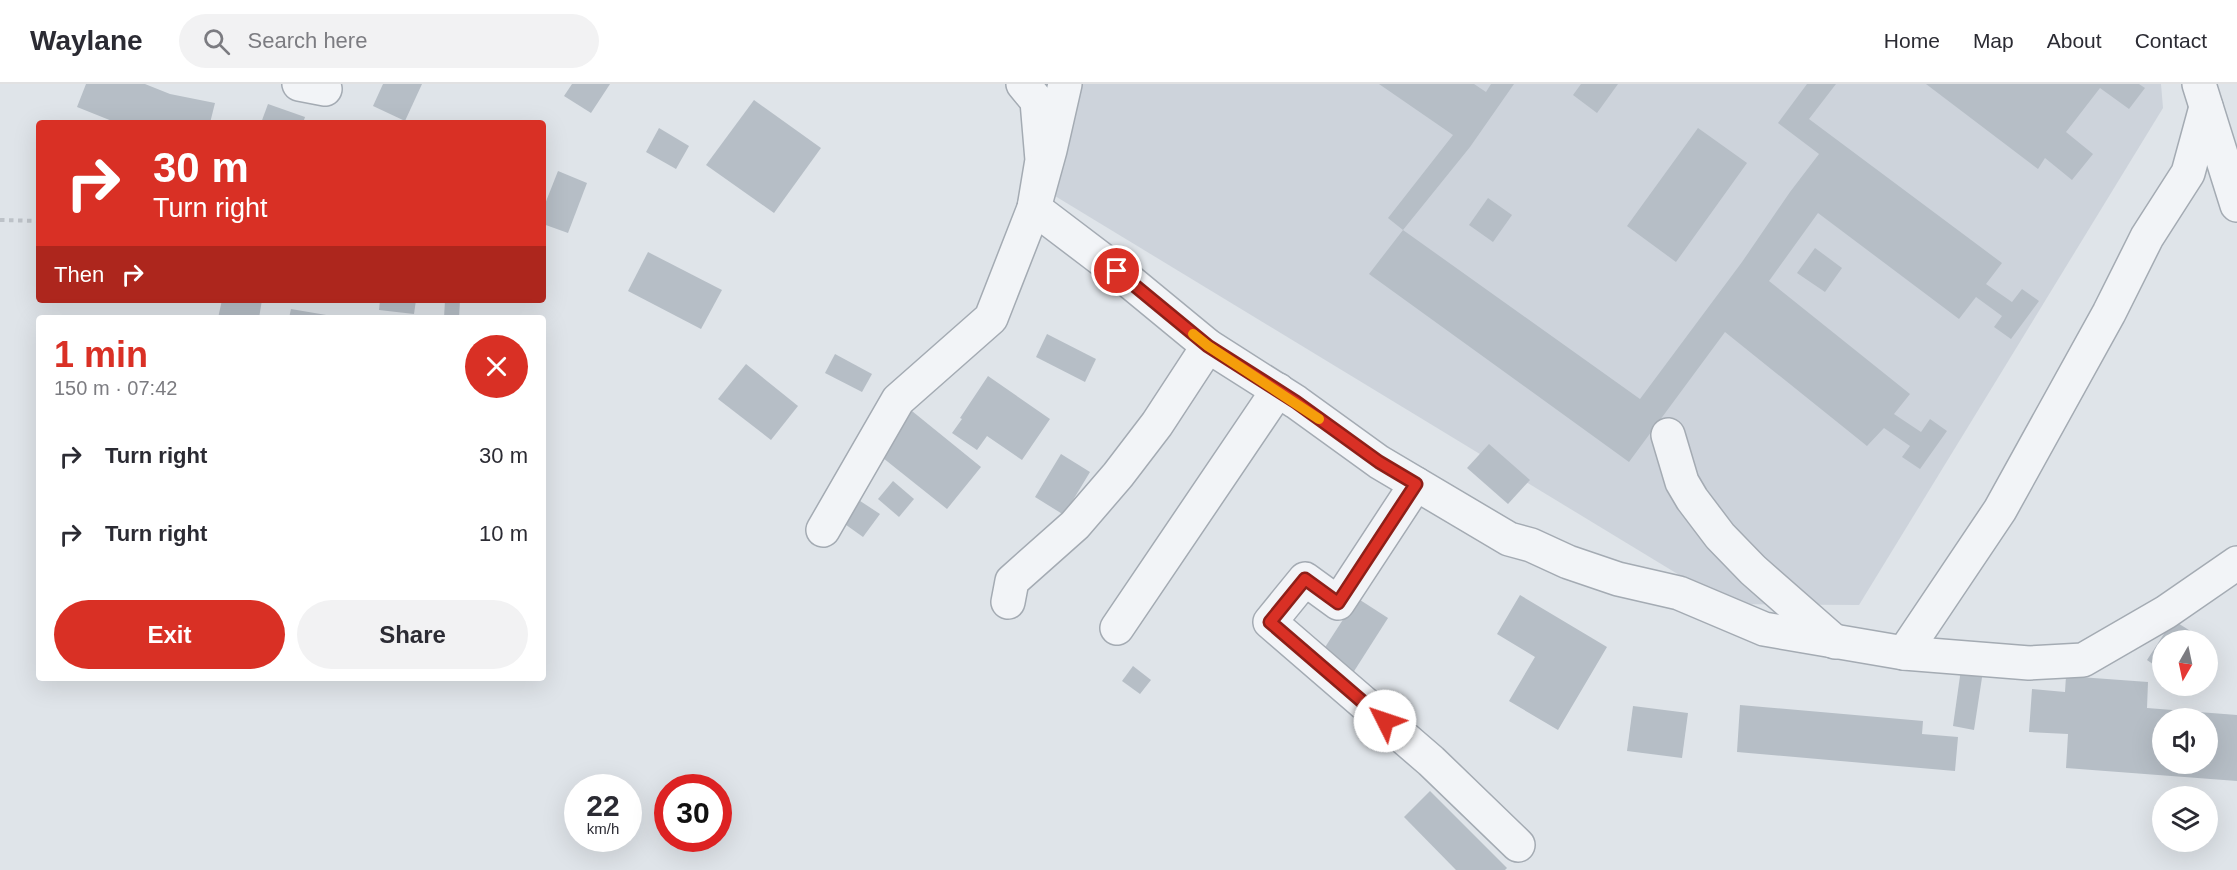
<!DOCTYPE html>
<meta charset="utf-8">
<style>
body{margin:0;font-family:Arial,sans-serif;background:#f2f2f3;color:#2b2b33;height:100vh;display:flex;flex-direction:column;font-size:22px;white-space:nowrap}
*{box-sizing:border-box;margin:0}
p{font-size:20px;color:#7c7c81}
.icon{flex:none;width:33px;height:33px;fill:none;stroke:currentColor;stroke-width:2;stroke-linecap:round;stroke-linejoin:round}
.map{position:relative;flex:1;overflow:hidden}
.panel{position:absolute;left:36px;top:231px;width:510px;height:366px;display:flex;flex-direction:column;background:#fff;border-radius:6px;box-shadow:0 6px 24px #0002}
.panel>*{flex:none}
.guide{position:absolute;left:36px;top:36px;width:510px;height:183px;border-radius:6px;box-shadow:0 6px 24px #0002;background:#d93025;color:#fff;overflow:hidden}
.needle{width:39px;rotate:189deg}
.buttons{position:absolute;left:2152px;top:546px;display:grid;gap:12px}
.buttons a{display:grid;place-items:center;width:66px;height:66px;border-radius:50%;background:#fff;box-shadow:0 6px 24px #0002;font-size:30px}
.speed{position:absolute;left:564px;top:690px;display:flex;gap:12px;font-size:30px;font-weight:700;text-align:center}
.speed>*{display:grid;place-content:center;width:78px;height:78px;border-radius:50%;background:#fff;box-shadow:0 6px 24px #0002;line-height:1}
.speed small{font-size:15px;font-weight:400}
.speed .limit{border:9px solid #d22;background:#fff;color:#111}
.pin{position:absolute;display:grid;place-items:center;width:51px;height:51px;color:#fff;margin:-26px;border:3px solid #fff;border-radius:50%;box-shadow:0 2px 6px #0007}
.me{position:absolute;width:66px;margin:-33px;rotate:311deg;stroke-linejoin:round;filter:drop-shadow(0 0 4px #0008)}
.turn{display:flex;align-items:center;gap:21px;height:126px;padding:0 18px;font-size:27px}
.turn .icon{width:78px;height:78px;stroke-width:2.5}
.turn b{display:block;font-size:42px;line-height:51px}
.then{display:flex;align-items:center;height:57px;padding:0 18px;background:#0003;gap:12px;font-size:22px}
.round{display:grid;place-items:center;flex:none;width:63px;height:63px;border-radius:32px;background:#f2f2f3}
.headline{display:flex;align-items:center;justify-content:space-between;height:102px;padding:0 18px}
h1{font-size:36px;font-weight:700;line-height:45px;color:#d93025}
.button{display:flex;gap:12px;margin-top:auto;padding:12px 18px}
.button a{flex:1;height:69px;border-radius:36px;background:#d93025;color:#fff;font-size:24px;font-weight:700;line-height:69px;text-align:center}
.button a+a{background:#f2f2f3;color:#2b2b33}
ul{padding:0;list-style:none}
li{display:flex;align-items:center;gap:18px;height:78px;padding:0 18px}
li div{flex:1}
li b{display:block;font-size:22px}
li em{font-style:normal}
header{display:flex;align-items:center;gap:36px;box-sizing:border-box;height:84px;padding:0 30px;background:#fff;border-bottom:2px solid #e1e1e2}
header strong{font-size:28px}
nav{display:flex;gap:33px;margin-inline-start:auto;font-size:21px}
.search{width:420px;height:54px;background:#f2f2f3;display:flex;align-items:center;gap:15px;box-sizing:border-box;padding:0 21px;border-radius:33px;color:#7c7c81;font-size:22px}
.map>svg:first-child{display:block}
.built{fill:#cdd3db}
.building{fill:#b6bec6;fill-rule:evenodd}
.lines{fill:none;stroke-linecap:round;stroke-linejoin:round}
.minor-casing{stroke:#a4abb3;stroke-width:36}
.path{stroke:#bdc2c8;stroke-width:4;stroke-dasharray:4.5 4.5;stroke-linecap:butt}
.minor{stroke:#f2f4f7;stroke-width:33}
.route-casing{stroke:#8d1f18;stroke-width:15}
.route{stroke:#d93025;stroke-width:10}
.slow{stroke:#f59e0b;stroke-width:10}
</style>
<header>
<strong>Waylane</strong>
<div class="search"><svg class="icon" aria-label="search" viewBox="0 0 24 24"><circle cx="10" cy="10" r="6"/><path d="M15 15l6 6"/></svg>Search here</div>
<nav><a>Home</a><a>Map</a><a>About</a><a>Contact</a></nav>
</header>
<div class="map">
<svg width="2237" height="786" viewBox="0 0 2237 786">
<rect width="100%" height="100%" fill="#dfe4e9"/>
<polygon class="built" points="1041,0 2161,0 2163,24 1859,521 1727,520 1027,95"/>
<g class="building">
<polygon points="86,0 145,0 170,10 215,19 210,39 117,39 77,23"/>
<polygon points="383,0 422,0 405,37 373,22"/>
<polygon points="572,0 610,0 591,29 564,12"/>
<polygon points="1379,0 1474,0 1486,8 1491,0 1514,0 1470,63 1403,146 1388,134 1453,51"/>
<polygon points="1581,0 1618,0 1597,29 1573,11"/>
<polygon points="1807,0 1836,0 1809,35 2002,179 1986,200 2012,218 2022,205 2039,217 2011,255 1994,243 2002,232 1976,213 1959,235 1818,129 1769,197 1910,310 1894,330 1921,348 1930,335 1947,347 1920,385 1902,373 1910,362 1884,344 1867,362 1725,248 1629,378 1369,190 1403,146 1640,315 1742,178 1790,108 1819,70 1778,39"/>
<polygon points="1926,0 2139,0 2145,4 2129,25 2100,4 2066,48 2093,70 2072,96 2045,74 2038,85"/>
<polygon points="754,16 821,64 774,129 706,81"/>
<polygon points="268,20 305,33 303,39 261,39"/>
<polygon points="659,44 689,62 676,85 646,68"/>
<polygon points="1698,44 1747,79 1676,178 1627,142"/>
<polygon points="558,87 587,99 568,149 543,140 543,125"/>
<polygon points="1488,114 1512,131 1493,158 1469,141"/>
<polygon points="1815,164 1842,184 1825,208 1797,189"/>
<polygon points="648,168 722,206 701,245 628,207"/>
<polygon points="222,216 262,216 259,234 218,234"/>
<polygon points="380,216 416,216 414,230 379,226"/>
<polygon points="445,216 460,216 459,234 444,234"/>
<polygon points="291,225 338,233 338,234 289,234"/>
<polygon points="1047,250 1096,275 1085,298 1036,273"/>
<polygon points="835,270 872,290 862,308 825,289"/>
<polygon points="746,280 798,322 771,356 718,315"/>
<polygon points="988,292 1050,335 1022,376 987,352 977,366 952,349 962,335 960,334"/>
<polygon points="907,323 981,383 947,425 873,366"/>
<polygon points="1489,360 1530,396 1508,420 1467,384"/>
<polygon points="1061,370 1090,388 1064,431 1035,413"/>
<polygon points="893,397 914,415 899,433 878,415"/>
<polygon points="851,411 880,430 863,453 835,433"/>
<polygon points="1520,511 1607,563 1558,646 1509,617 1535,573 1497,550"/>
<polygon points="1357,514 1388,534 1351,592 1320,571"/>
<polygon points="2173,536 2192,548 2186,556 2163,556 2163,587 2147,576"/>
<polygon points="1133,582 1151,596 1140,610 1122,597"/>
<polygon points="1961,585 1983,587 1974,646 1953,642"/>
<path d="M2066,592L2148,598L2147,624L2237,631V697L2066,684L2068,650L2029,648L2032,605L2065,608ZM2163,634H2208V680H2163Z"/>
<polygon points="1740,621 1923,637 1922,650 1958,653 1955,687 1737,668"/>
<polygon points="1633,622 1688,629 1682,674 1627,667"/>
<polygon points="1430,707 1507,784 1505,786 1456,786 1404,733"/>
</g>
<g class="lines">
<defs>
<g id="minor">
<polyline points="299,0 325,5"/>
<polyline points="1023,0 1037,17 1042,76 1034,124 1117,187 1208,262 1296,318 1379,378 1509,455 1531,461 1568,478 1618,495 1679,509 1764,545 1904,569 2029,579 2083,576 2166,528 2237,479"/>
<polyline points="2199,0 2237,121"/>
<polyline points="1668,351 1682,398 1692,415 1720,452 1753,486 1835,558"/>
<polyline points="1416,400 1338,519 1305,495 1270,538 1431,677 1518,761"/>
<polyline points="823,446 898,316 991,234 1034,124 1050,66 1065,0"/>
<polyline points="1008,518 1012,497 1075,441 1118,391 1157,340 1208,262"/>
<polyline points="1117,544 1278,306"/>
<polyline points="1904,569 2000,426 2109,229 2147,153 2188,89 2206,23"/>
</g>
</defs>
<use href="#minor" class="minor-casing"/>
<polyline class="path" points="0,136 39,137"/>
<use href="#minor" class="minor"/>
</g>
<g class="lines">
<defs>
<polyline id="route" points="1117,187 1208,262 1296,318 1379,378 1416,400 1338,519 1305,495 1270,538 1385,637"/>
</defs>
<use href="#route" class="route-casing"/>
<use href="#route" class="route"/>
<polyline class="slow" points="1193,250 1208,262 1319,335"/>
</g>
</svg>
<div class="buttons">
<a><svg class="needle" viewBox="-14 -14 28 28"><path d="M0-13l5 13h-10z" fill="#e53935"/><path d="M0 13l5-13h-10z" fill="#7c7c81"/></svg></a>
<a><svg class="icon" aria-label="sound" viewBox="0 0 24 24"><path d="M4 9h4l5-4v14l-5-4H4zM17 9q2 3 0 6"/></svg></a>
<a><svg class="icon" aria-label="layers" viewBox="0 0 24 24"><path d="M12 4l9 5-9 5-9-5zM3 14l9 5 9-5"/></svg></a>
</div>
<div class="speed"><div>22<small>km/h</small></div><div class="limit">30</div></div>
<div class="pin" style="left:1117px;top:187px;background:#d93025"><svg class="icon" aria-label="arrive" viewBox="0 0 24 24"><path d="M6 21V4h12l-3 4 3 4H6"/></svg></div>
<svg class="me" style="left:1385px;top:637px" viewBox="-20 -20 40 40"><circle r="19" fill="#fff"/><path d="M0-13L10 11 0 6-10 11z" fill="#d93025"/></svg>
<div class="guide">
<div class="turn"><svg class="icon" aria-label="right" viewBox="0 0 24 24"><path d="M7 20v-9h11M14 6l5 5-5 5"/></svg><div><b>30 m</b>Turn right</div></div>
<div class="then">Then<svg class="icon" aria-label="right" viewBox="0 0 24 24"><path d="M7 20v-9h11M14 6l5 5-5 5"/></svg></div>
</div>
<section class="panel">
<div class="headline"><div><h1>1 min</h1><p>150 m · 07:42</p></div><a class="round" style="background:#d93025;color:#fff"><svg class="icon" aria-label="close" viewBox="0 0 24 24"><path d="M6 6l12 12M18 6L6 18"/></svg></a></div>
<ul>
<li><svg class="icon" aria-label="right" viewBox="0 0 24 24"><path d="M7 20v-9h11M14 6l5 5-5 5"/></svg><div><b>Turn right</b></div><em>30 m</em></li>
<li><svg class="icon" aria-label="right" viewBox="0 0 24 24"><path d="M7 20v-9h11M14 6l5 5-5 5"/></svg><div><b>Turn right</b></div><em>10 m</em></li>
</ul>
<div class="button"><a>Exit</a><a>Share</a></div>
</section>
</div>
